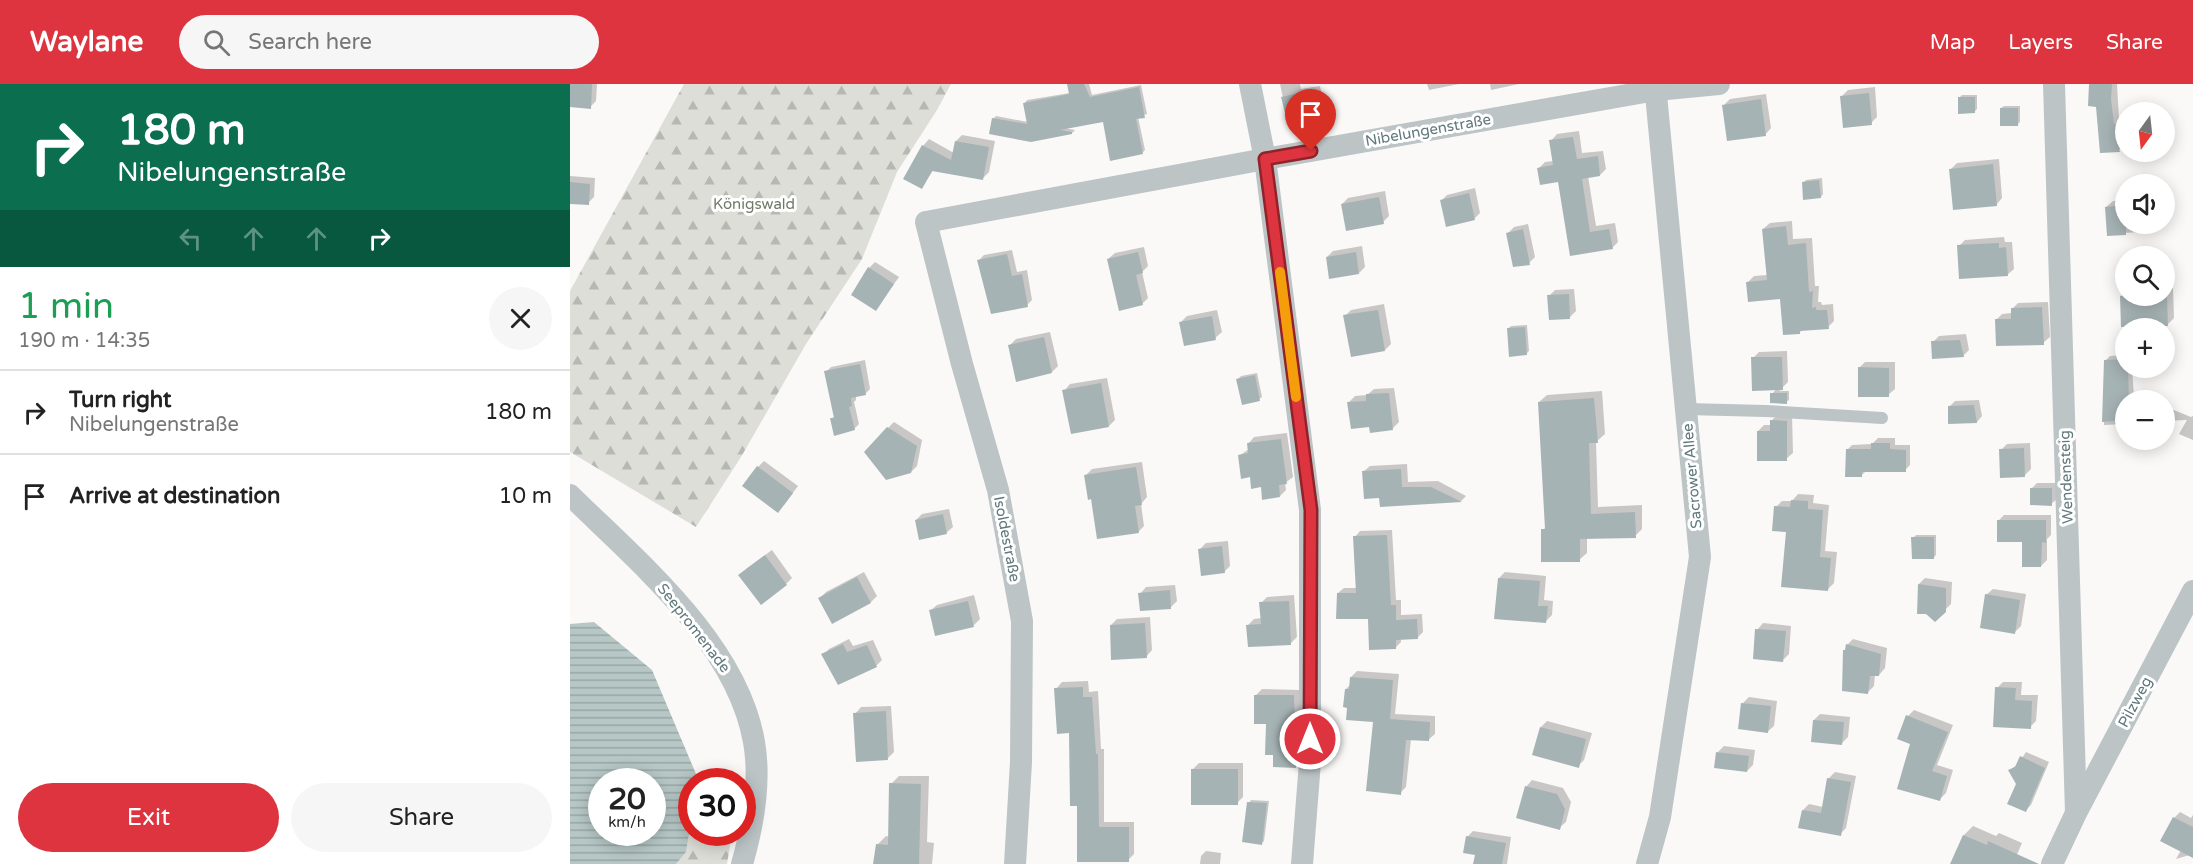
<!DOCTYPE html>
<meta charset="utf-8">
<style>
body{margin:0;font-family:"Varela Round",sans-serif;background:#f6f6f6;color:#222;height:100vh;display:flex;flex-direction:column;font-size:22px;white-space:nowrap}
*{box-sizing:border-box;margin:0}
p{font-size:20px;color:#767676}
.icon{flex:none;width:33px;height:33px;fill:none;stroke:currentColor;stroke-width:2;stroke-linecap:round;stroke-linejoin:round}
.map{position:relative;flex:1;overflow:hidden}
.details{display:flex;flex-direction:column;background:#fff;width:570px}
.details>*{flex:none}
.guide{background:#0b6e4f;color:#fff;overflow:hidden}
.needle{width:39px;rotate:195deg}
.fabs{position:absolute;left:1545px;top:18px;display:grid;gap:12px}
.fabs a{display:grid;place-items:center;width:60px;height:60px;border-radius:50%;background:#fff;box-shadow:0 3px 15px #0003;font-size:30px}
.speed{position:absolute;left:18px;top:684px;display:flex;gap:12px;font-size:30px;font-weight:700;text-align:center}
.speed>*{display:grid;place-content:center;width:78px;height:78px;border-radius:50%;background:#fff;box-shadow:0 3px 15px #0003;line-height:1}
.speed small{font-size:15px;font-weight:400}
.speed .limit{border:9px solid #d22;background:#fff;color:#111}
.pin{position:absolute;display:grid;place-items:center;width:51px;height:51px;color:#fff;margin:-62px -26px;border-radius:50% 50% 50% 0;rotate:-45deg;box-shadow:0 0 6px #0007}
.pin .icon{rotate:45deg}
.me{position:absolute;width:66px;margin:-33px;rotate:0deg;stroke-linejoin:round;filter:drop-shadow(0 0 4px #0008)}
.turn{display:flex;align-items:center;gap:21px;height:126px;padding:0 18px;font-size:27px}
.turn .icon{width:78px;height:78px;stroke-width:2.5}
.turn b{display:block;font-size:42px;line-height:51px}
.lanes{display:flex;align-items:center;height:57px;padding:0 18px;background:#0003;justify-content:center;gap:30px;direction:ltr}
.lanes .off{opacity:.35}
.round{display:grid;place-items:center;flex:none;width:63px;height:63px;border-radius:32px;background:#f6f6f6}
.summary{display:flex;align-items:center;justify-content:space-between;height:102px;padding:0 18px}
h1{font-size:36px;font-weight:600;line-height:45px;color:#1e9e55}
.button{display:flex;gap:12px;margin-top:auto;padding:12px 18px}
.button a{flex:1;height:69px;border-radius:36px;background:#dd343f;color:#fff;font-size:24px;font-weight:600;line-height:69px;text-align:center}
.button a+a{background:#f6f6f6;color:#222}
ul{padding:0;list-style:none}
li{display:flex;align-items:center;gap:18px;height:84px;padding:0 18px;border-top:2px solid #e0e0e0}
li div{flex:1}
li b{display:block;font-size:22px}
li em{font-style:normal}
header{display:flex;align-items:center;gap:36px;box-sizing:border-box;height:84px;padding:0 30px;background:#dd343f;color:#fff}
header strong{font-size:28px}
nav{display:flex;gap:33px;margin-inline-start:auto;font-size:21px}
.search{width:420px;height:54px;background:#f6f6f6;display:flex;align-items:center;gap:15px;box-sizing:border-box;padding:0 21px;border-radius:33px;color:#767676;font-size:22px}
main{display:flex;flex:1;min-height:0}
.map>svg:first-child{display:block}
.forest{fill:url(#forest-firs)}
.water{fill:url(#water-rules);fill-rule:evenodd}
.shadow{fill:#0003}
.building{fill:#a6b3b5}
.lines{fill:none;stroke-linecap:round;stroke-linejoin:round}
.lane{stroke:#bcc4c6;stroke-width:12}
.street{stroke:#bcc4c6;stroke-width:22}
.route-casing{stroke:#902229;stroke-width:15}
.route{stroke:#dd343f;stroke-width:10}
.slow{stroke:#f59e0b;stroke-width:10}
.labels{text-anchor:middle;stroke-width:6;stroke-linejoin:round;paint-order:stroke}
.street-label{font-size:15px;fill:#61787b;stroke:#fff}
.park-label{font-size:15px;fill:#6f7a65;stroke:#fff}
</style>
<header>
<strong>Waylane</strong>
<div class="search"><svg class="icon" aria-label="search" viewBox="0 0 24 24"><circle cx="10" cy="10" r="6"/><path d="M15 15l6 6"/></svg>Search here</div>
<nav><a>Map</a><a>Layers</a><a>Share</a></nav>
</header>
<main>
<section class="details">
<div class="guide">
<div class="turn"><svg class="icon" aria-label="right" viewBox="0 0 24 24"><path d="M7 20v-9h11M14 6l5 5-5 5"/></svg><div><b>180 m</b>Nibelungenstraße</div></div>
<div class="lanes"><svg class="icon off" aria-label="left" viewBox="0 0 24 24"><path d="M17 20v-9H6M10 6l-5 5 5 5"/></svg><svg class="icon off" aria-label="ahead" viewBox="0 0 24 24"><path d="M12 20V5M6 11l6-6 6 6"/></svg><svg class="icon off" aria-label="ahead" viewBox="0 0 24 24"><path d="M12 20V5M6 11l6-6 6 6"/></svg><svg class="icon" aria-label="right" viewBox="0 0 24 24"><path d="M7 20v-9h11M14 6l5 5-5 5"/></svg></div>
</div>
<div class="summary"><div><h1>1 min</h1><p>190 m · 14:35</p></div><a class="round"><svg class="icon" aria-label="close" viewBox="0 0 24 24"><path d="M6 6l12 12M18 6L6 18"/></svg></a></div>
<ul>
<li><svg class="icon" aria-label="right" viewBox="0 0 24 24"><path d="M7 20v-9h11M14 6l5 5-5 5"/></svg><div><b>Turn right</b><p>Nibelungenstraße</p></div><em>180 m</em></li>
<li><svg class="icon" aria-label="arrive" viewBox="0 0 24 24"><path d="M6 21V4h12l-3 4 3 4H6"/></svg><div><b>Arrive at destination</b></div><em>10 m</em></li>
</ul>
<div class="button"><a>Exit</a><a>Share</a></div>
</section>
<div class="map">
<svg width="1623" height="780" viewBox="0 0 1623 780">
<defs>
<pattern id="forest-firs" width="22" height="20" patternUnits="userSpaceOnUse" patternTransform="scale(1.5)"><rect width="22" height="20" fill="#dcded7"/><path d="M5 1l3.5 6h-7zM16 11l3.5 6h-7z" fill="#b6b9b3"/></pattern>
<pattern id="water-rules" width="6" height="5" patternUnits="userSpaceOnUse" patternTransform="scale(1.5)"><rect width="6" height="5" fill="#b6c7c6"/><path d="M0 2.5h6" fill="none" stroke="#97a6a6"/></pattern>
</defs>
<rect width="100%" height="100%" fill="#faf9f8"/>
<g class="forest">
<polygon points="114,0 381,0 367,26 327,88 292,175 236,260 171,373 126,443 0,368 0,207"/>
<polygon points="121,739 122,748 162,749 157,780 106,780 116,768"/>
</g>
<path class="water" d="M24,538L82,586L129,697L122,698L121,739L116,768L106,780H0V540ZM32,698H82V748H32Z"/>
<g class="shadow">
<polygon points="0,0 27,0 26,17 20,23 0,22"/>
<polygon points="498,0 519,0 522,11 571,1 577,30 568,33 575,66 572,69 534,36 494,44 505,46 502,49 423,35 426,32 458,38 455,19 457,16 500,9"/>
<polygon points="710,0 730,0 731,5 750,2 754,20 749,26 736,31 736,34 731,40 719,42"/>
<polygon points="857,0 889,0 859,6"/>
<polygon points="920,0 949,0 921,6"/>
<polygon points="1521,0 1547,0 1549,35 1556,35 1556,63 1549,66 1527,22"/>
<polygon points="1305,3 1307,33 1301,39 1272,12 1278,6"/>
<polygon points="1196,10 1201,44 1195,51 1154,21 1160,15"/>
<polygon points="1392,11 1407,11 1407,25 1404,28 1389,14"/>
<polygon points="1434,22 1450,22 1450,38 1447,41 1431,24"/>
<polygon points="1009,47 1012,69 1033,67 1036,85 1030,91 1018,92 1026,142 1045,139 1048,158 1042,164 1001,170 989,96 969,84 975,78 984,77 981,57 987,50"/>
<polygon points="392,51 425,57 419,88 413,94 364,85 352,103 353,62 359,55 384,69 386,57"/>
<polygon points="1429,75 1432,114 1426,121 1381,85 1387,79"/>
<polygon points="0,92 25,94 24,113 18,119 0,118"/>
<polygon points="1252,94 1253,110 1251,113 1233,99 1236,96"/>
<polygon points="905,104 910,129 904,135 871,117 877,111"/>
<polygon points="815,107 819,132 813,138 772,120 778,114"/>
<polygon points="1556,116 1556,140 1575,140 1575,142 1569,148 1539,150 1536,123 1543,117"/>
<polygon points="1222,137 1223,155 1242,154 1245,202 1249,202 1248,218 1251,218 1252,221 1263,220 1264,237 1258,243 1233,245 1230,248 1212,213 1178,198 1184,192 1198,191 1193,145 1200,139"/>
<polygon points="958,140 965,173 959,179 938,149 944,143"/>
<polygon points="1434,153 1435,158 1442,158 1444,185 1437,191 1389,162 1395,156"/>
<polygon points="792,162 795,183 789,189 757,173 763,167"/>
<polygon points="574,163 578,182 572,188 578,214 572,220 538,175 545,169"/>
<polygon points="442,166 447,188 457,186 462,216 457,221 409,176 414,171"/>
<polygon points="305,178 329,193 306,225 299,184"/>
<polygon points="1603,204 1604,234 1597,241 1552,242 1551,212 1556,208 1556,212 1594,212 1594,205"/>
<polygon points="1004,205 1006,227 1000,233 979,212 985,206"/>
<polygon points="1478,218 1480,253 1473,259 1426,236 1432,230 1442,229 1442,225 1448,219"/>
<polygon points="814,220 821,260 815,266 775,232 781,226"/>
<polygon points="647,226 652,248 645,254 611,238 617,232"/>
<polygon points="957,241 959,267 957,269 938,245 941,242"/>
<polygon points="480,248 488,282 482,288 440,261 446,255"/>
<polygon points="1396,250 1399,266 1393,272 1363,258 1369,252"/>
<polygon points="1217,267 1218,298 1209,307 1219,307 1219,316 1216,318 1202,310 1207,304 1183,274 1189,268"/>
<polygon points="1556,271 1556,284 1562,284 1564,313 1589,312 1590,316 1556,316 1556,340 1534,341 1535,277 1540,272"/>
<polygon points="295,276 300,305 295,310 286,312 286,316 284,318 289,340 284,345 261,335 265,332 256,288 261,283"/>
<polygon points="1295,278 1325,278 1325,305 1318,311 1289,284"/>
<polygon points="687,289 692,313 689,315 668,295 671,292"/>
<polygon points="537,294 545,336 539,342 494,307 500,300"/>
<polygon points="824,304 829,338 823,344 800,341 779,318 785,312 797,311 804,305"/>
<polygon points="1032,307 1035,350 1026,358 1028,423 1072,421 1072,445 1065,452 1017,454 1017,469 1009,476 973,446 976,443 969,318 977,311"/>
<polygon points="1409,316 1412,332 1407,338 1380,338 1380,322 1385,317"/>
<polygon points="1594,322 1621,333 1623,332 1623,356 1609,350 1617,336 1594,337"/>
<polygon points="1208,330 1222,331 1223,369 1216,375 1188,347 1194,341 1202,341 1202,336"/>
<polygon points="324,338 352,356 347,382 341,388 318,344"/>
<polygon points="717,349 723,393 715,399 716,406 710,412 692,402 681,392 669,372 679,365 678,360 684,353"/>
<polygon points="1308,354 1325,354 1325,361 1340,361 1340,381 1335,386 1297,386 1291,392 1277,366 1282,361 1302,360"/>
<polygon points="1460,359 1461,385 1454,392 1431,366 1437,360"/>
<polygon points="194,377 228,402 214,421 188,383"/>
<polygon points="572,378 577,413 571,420 574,442 568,448 522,414 516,391 522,385"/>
<polygon points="837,380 838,398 868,397 896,412 891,417 811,421 810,412 793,388 800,382"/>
<polygon points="1467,399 1487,399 1487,415 1481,420 1462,404"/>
<polygon points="1228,410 1244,411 1243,419 1259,421 1255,467 1267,468 1264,499 1257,506 1217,447 1206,423 1212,417 1222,417"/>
<polygon points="379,425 383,443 376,449 346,436 352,430"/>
<polygon points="1434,431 1481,431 1481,451 1477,455 1477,476 1471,482 1454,457 1428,437"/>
<polygon points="822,446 826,516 831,516 831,531 852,530 853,548 847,554 831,554 831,558 826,563 799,534 768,509 774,504 787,504 785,453 790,447"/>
<polygon points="1346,451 1366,451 1366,471 1363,474 1343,454"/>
<polygon points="658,457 660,482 654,488 630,465 636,459"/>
<polygon points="202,466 222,494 216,500 176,485"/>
<polygon points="294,488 307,512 301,518 263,538 250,514 256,508"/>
<polygon points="935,488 976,492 974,516 983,517 982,531 976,537 929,494"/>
<polygon points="1355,494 1382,498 1381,520 1365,536 1349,500"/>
<polygon points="605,501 607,517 601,523 570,510 576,503"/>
<polygon points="1423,505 1456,510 1451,542 1445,548 1416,511"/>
<polygon points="404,511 410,535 404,541 360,527 367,521"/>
<polygon points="724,511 727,553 721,559 678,541 684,535 692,534 691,519 697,513"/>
<polygon points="580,533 582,566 576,573 541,541 547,535"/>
<polygon points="1193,539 1221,542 1219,570 1213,576 1187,546"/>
<polygon points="279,555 283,562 303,556 312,576 306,582 253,571 259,565"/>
<polygon points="1283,555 1317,564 1315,584 1309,591 1305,590 1304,602 1298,608 1277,564 1277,561"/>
<polygon points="787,587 829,590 825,630 865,632 865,650 858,656 841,655 836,703 830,709 804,637 776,605 780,601 781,593"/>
<polygon points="518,597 519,608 528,607 531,665 534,665 534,738 564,738 564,770 558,776 508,720 501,647 486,605 492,598"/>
<polygon points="1433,598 1452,598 1451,611 1468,611 1466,637 1460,643 1427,604"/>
<polygon points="692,605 730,606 732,676 725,682 705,670 697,638 685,612"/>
<polygon points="1179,613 1207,617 1204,642 1197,648 1173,619"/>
<polygon points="321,622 324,668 318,674 285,630 291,623"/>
<polygon points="1344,626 1383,641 1367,681 1383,686 1376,709 1370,715 1342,659 1338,632"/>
<polygon points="1250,630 1280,633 1278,653 1272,659 1244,636"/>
<polygon points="977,637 1022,649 1014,676 1008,682 971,643"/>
<polygon points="1154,662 1185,666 1183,681 1177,687 1148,668"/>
<polygon points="1456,668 1479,678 1461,721 1456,726 1447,700 1440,686 1448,680"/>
<polygon points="629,679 673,679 673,713 667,719 623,685"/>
<polygon points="1265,688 1286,692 1276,744 1270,750 1233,726 1239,720 1253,723 1259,694"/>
<polygon points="329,692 359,692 357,758 364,759 362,780 305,780 308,760 316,752 320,753 321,700"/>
<polygon points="962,696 993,704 1001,718 996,738 989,744 956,703"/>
<polygon points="681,716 699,717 694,757 691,760 679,719"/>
<polygon points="1610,728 1621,734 1623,731 1623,770 1606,775 1611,766 1604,734"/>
<polygon points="1403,742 1426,752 1429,749 1452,759 1443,780 1382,780 1394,751"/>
<polygon points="903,747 941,753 937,780 905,780 907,770 897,753"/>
<polygon points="636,767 651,769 650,780 630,780 631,772"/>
</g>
<g class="building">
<polygon points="0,0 22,0 21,25 0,23"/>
<polygon points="497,0 514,0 520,13 569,3 575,34 566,35 573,70 540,77 533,38 490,46 502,48 502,50 461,58 419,50 422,34 457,40 453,19 499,10"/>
<polygon points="1519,0 1542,0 1541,15 1544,40 1556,39 1556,64 1549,65 1550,68 1530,69 1526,23 1518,22"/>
<polygon points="738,7 739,8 745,7 749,27 725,35 724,33 721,33 720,28 715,29 711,13"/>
<polygon points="1299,9 1302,41 1273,44 1270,12"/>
<polygon points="1388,13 1405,13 1405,29 1388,30"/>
<polygon points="1191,15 1196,52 1157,57 1152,21"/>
<rect x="1430" y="24" width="18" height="18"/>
<polygon points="1003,53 1007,75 1028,72 1030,92 1012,95 1020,148 1039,145 1043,165 1000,172 988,98 970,101 967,84 983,81 979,56"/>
<polygon points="385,57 419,63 413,96 362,87 352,105 333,95 352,61 381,76"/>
<polygon points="1423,80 1427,122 1383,126 1379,85"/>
<polygon points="1249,96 1251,114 1233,116 1232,98"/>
<polygon points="0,98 20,100 19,121 0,120"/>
<polygon points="899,109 905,136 876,143 870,116"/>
<polygon points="809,113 814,140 776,147 771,120"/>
<polygon points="1556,121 1556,151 1537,152 1535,123"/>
<polygon points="1216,142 1218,161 1236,159 1239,208 1243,207 1242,224 1246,223 1246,226 1257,226 1259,245 1230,247 1230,250 1213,251 1210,215 1178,218 1176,198 1197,196 1192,145"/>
<polygon points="953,145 960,181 943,183 936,149"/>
<polygon points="1429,159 1429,164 1436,163 1438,192 1389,195 1387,161"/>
<polygon points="568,168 573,189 566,191 573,221 549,227 537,175"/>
<polygon points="786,168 789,190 759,195 756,173"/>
<polygon points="437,170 442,192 452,190 458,223 421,230 407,176"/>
<polygon points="298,183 324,200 306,227 281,211"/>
<polygon points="999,210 1000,235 979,236 977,211"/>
<polygon points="1550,212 1597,212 1598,242 1551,243"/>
<polygon points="1472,223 1474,261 1426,262 1425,235 1441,235 1441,224"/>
<polygon points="808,226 815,267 781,273 773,231"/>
<polygon points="642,232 646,256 614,262 609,238"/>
<polygon points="955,243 957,271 939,273 937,244"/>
<polygon points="474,253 482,289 446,298 438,261"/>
<polygon points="1390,256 1394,273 1362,275 1361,257"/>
<polygon points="1181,273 1212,273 1213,306 1182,307"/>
<polygon points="1556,275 1556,284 1558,284 1559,316 1556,316 1556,336 1532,338 1534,276"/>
<polygon points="290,280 296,311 281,314 282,322 279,323 285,346 264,352 260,334 264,334 254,287"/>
<polygon points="1288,283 1319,284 1319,313 1288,313"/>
<polygon points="685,291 690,317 672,321 666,295"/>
<polygon points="531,299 539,343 501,350 492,306"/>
<polygon points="819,309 823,346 800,349 799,343 781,345 777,318 796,317 796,310"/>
<polygon points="1200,309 1217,309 1217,320 1200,319"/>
<polygon points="1024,314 1028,359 1019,359 1021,430 1065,428 1066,454 1010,455 1010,478 971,478 971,445 975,445 968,318"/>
<polygon points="1404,321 1407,339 1378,340 1378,322"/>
<polygon points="1200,336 1217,337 1217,377 1187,377 1187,347 1200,347"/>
<polygon points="317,343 347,362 341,389 316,396 294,368"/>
<polygon points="711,355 717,400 709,401 710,413 692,416 691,403 681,405 680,393 671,395 668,371 678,369 677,359"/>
<polygon points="1301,359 1320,359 1320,365 1336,366 1336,388 1292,388 1292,393 1275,393 1276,365 1301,365"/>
<polygon points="1454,364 1455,393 1430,394 1429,365"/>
<polygon points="187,382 223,409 208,429 172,402"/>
<polygon points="566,383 572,421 565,422 569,449 527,455 521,415 518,416 514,391"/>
<polygon points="831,385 832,403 861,403 892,418 810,423 809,414 794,415 792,387"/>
<polygon points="1460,404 1482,404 1482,422 1460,421"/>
<polygon points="1221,416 1238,417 1238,425 1253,426 1250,473 1261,474 1258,507 1211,503 1216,448 1202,447 1204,422 1220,423"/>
<polygon points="373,430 377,450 349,456 345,436"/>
<polygon points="1427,436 1476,436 1476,459 1472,458 1471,483 1452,483 1452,458 1427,458"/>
<polygon points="817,451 821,521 826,521 826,536 847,535 848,555 826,556 826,565 799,566 798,535 766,535 767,509 786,509 783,452"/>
<polygon points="1341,453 1364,453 1364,475 1342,475"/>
<polygon points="652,462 655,489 631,492 628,465"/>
<polygon points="195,471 217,501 191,521 168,491"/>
<polygon points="287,493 301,519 262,540 248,514"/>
<polygon points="928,494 970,497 968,522 978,522 976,539 924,535"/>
<polygon points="1348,500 1376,504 1376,528 1365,538 1356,530 1347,530"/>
<polygon points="600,506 601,525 570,527 568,509"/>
<polygon points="1415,510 1450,516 1445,550 1410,544"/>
<polygon points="398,517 404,543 365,552 359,526"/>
<polygon points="719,517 721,561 678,563 676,541 691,540 689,518"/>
<polygon points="575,539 577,574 541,576 540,541"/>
<polygon points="1185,545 1216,547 1213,578 1183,575"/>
<polygon points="273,560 277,568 297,561 307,583 268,601 251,570"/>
<polygon points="1276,560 1311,570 1309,592 1300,592 1298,610 1272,607 1273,566 1275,566"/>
<polygon points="780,593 823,596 820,635 860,638 859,657 836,656 831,711 796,707 803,638 776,636 777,624 773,623 775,605 779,605"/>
<polygon points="513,603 513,613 522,613 526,670 528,670 529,743 559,743 559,778 507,778 507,722 500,722 499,649 487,650 484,604"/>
<polygon points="1425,603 1446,604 1445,616 1462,617 1461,645 1423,643"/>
<polygon points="684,611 724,611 726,684 703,683 703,671 695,671 696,640 684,640"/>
<polygon points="1171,619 1201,622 1198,649 1168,645"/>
<polygon points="316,627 318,676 286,678 283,629"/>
<polygon points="1336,631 1378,648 1362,687 1377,692 1370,717 1327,705 1340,660 1327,655"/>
<polygon points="1243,636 1274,638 1272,661 1241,658"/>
<polygon points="970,643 1016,655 1009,684 962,671"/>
<polygon points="1146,668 1179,672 1177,688 1144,684"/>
<polygon points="1450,672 1475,684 1456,728 1437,720 1446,700 1438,686 1445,683"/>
<rect x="621" y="685" width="47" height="36"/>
<polygon points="1257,694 1281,698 1271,752 1228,744 1232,726 1251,729"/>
<polygon points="319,699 351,700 349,780 303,780 306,760 318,761"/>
<polygon points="955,702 987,710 995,725 990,746 946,734"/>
<polygon points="677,718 697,719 692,761 672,758"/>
<polygon points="1603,733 1623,743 1623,774 1590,757"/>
<polygon points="1393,751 1417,761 1418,757 1469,780 1380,780"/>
<polygon points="896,752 936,759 932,780 903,780 905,771 893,769"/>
</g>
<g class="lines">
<polyline class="lane" points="1116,325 1196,327 1312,334"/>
<g class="street">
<polyline points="680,0 695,75 740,426 740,678 732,780"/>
<path d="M0,411C68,478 167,559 184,658C191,698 183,742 172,780"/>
<polyline points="1507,727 1623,507"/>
<polyline points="445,780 451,678 452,537 428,406 392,280 356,138 695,75 1086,6 1149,0"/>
<polyline points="1077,780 1090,733 1130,473 1085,0"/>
<polyline points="1482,780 1506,729 1484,0"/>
</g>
</g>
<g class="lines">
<defs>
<polyline id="route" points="740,655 741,426 695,75 741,67"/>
</defs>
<use href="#route" class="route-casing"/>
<use href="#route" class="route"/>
<polyline class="slow" points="710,188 726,313"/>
</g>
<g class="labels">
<g class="street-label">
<text transform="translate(858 46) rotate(-10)" y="5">Nibelungenstraße</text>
<text transform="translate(1122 392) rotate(-95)" y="5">Sacrower Allee</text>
<text transform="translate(1496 393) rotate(-92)" y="5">Wendensteig</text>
<text transform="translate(437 455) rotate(79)" y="5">Isoldestraße</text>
<text transform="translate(124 544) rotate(52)" y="5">Seepromenade</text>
<text transform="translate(1565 618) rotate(-62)" y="5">Pilzweg</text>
</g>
<g class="park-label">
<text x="184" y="125">Königswald</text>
</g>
</g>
</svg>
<div class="fabs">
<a><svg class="needle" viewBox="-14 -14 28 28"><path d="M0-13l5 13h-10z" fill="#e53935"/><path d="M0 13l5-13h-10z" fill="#767676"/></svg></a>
<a><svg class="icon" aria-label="sound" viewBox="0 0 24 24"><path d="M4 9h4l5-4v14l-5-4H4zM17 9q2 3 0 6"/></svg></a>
<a><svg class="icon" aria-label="search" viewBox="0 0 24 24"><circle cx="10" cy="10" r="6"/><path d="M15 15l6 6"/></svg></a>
<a>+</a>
<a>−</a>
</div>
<div class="speed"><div>20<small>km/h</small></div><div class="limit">30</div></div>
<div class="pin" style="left:741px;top:67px;background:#d93025"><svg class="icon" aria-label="arrive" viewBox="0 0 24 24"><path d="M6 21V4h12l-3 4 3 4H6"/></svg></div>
<svg class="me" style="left:740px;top:655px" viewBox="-20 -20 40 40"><circle r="17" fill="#dd343f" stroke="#fff" stroke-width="3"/><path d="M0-11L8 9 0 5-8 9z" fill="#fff"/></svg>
</div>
</main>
